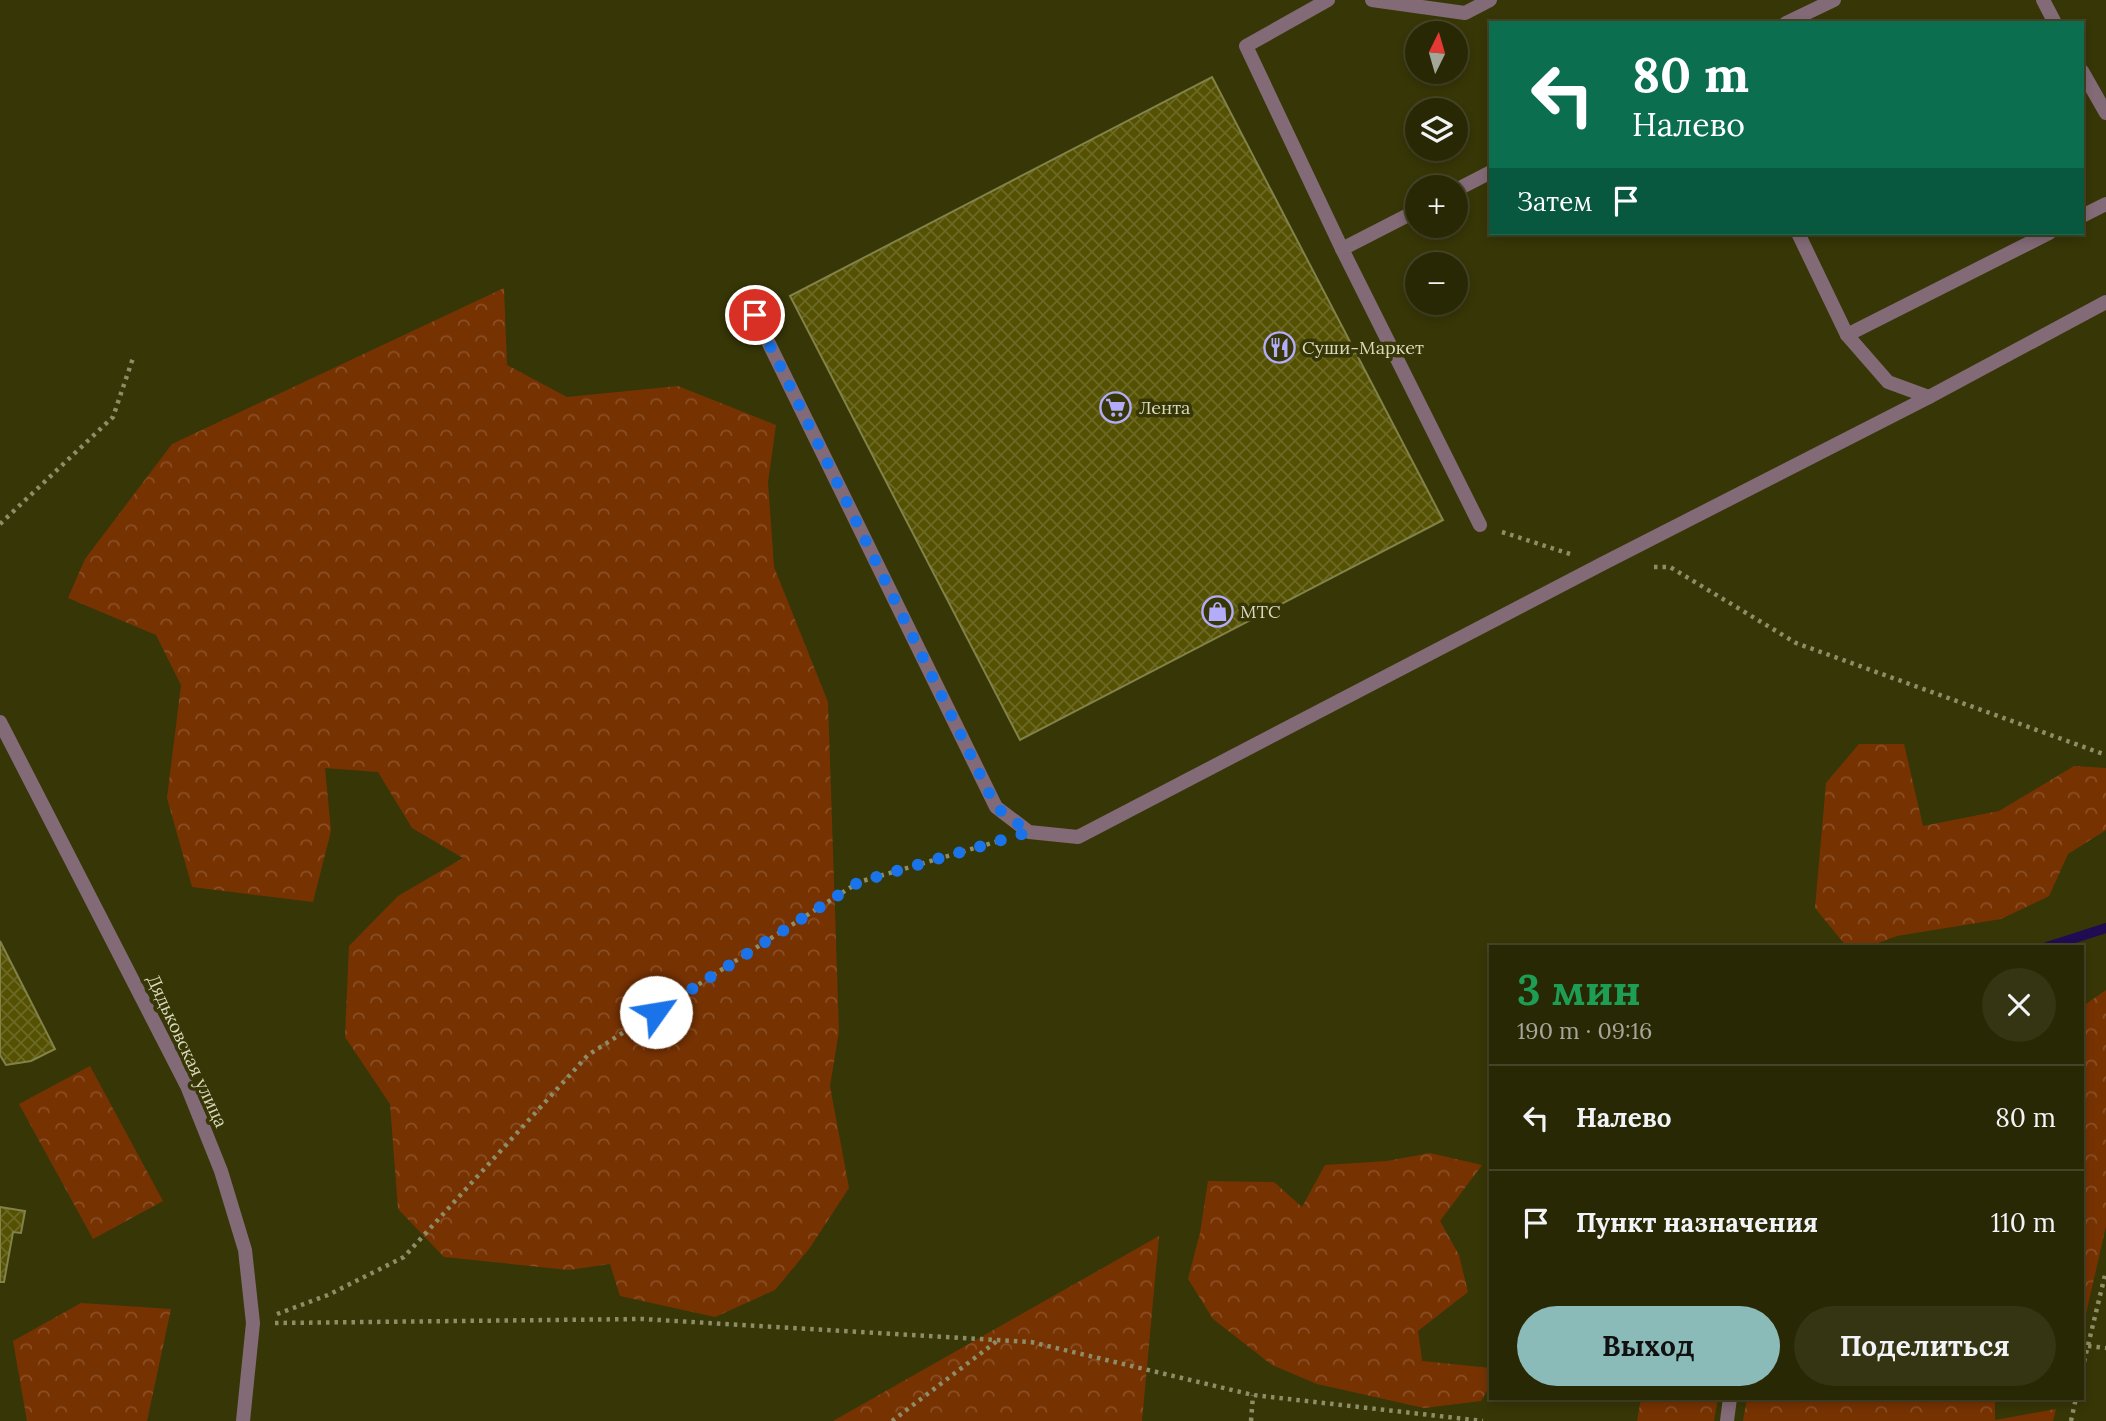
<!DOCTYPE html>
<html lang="ru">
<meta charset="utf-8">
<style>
body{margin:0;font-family:Lora,serif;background:#353413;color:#f1f3f6;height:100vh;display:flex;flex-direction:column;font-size:26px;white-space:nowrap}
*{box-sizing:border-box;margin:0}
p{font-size:23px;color:#a5a69a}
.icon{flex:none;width:38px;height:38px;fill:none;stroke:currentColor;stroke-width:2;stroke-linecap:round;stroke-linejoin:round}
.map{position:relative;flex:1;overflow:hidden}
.drawer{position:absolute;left:1489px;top:945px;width:595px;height:455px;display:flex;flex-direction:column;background:#292805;border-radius:0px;box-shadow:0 4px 10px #0003,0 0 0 2px #454427}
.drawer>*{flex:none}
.banner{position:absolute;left:1489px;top:21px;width:595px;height:214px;border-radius:0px;box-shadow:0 4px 10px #0003,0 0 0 2px #454427;background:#0b6e4f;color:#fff;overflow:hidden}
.needle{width:46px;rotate:5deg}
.buttons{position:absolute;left:1405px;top:21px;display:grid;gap:14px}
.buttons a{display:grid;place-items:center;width:63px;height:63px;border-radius:50%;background:#292805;box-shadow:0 4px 10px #0003,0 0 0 2px #454427;font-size:35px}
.pin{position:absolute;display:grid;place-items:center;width:60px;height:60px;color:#fff;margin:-30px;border:4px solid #fff;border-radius:50%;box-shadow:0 2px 7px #0007}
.me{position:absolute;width:77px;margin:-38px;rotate:58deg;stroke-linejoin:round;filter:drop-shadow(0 0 5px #0008)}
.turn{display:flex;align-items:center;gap:24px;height:147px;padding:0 28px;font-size:32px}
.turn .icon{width:91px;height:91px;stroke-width:2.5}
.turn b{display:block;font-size:49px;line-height:60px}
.then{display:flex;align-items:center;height:66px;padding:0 28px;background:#0003;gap:14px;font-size:26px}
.round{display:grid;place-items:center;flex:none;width:74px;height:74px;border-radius:37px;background:#353413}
.head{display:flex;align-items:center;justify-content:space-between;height:119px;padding:0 28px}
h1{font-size:42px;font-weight:700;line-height:52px;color:#1e9e55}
.cta{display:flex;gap:14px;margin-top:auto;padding:14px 28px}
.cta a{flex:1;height:80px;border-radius:42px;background:#8bbbb9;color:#111;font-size:28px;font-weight:700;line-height:80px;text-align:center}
.cta a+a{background:#353413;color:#f1f3f6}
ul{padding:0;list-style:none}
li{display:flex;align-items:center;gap:21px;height:105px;padding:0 28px;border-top:2px solid #454427}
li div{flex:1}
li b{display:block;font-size:26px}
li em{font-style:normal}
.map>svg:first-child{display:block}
.forest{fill:url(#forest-crowns)}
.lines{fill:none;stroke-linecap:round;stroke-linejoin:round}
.stream{stroke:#210c54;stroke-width:10}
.building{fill:url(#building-cross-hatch);stroke:#838248;stroke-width:2}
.path{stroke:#8d8d67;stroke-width:4.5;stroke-dasharray:3.5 5;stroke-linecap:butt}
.lane{stroke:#826a76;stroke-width:14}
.street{stroke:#826a76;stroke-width:14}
.route{stroke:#1a73e8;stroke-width:12;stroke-dasharray:0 21.6}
.labels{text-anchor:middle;stroke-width:7;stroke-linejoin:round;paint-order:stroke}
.poi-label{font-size:18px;fill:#d9d9bb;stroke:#373607;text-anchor:start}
.street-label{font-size:18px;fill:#d9d9bb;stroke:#373607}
</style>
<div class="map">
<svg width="2106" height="1421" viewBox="0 0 2106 1421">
<defs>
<pattern id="forest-crowns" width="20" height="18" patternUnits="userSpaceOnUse" patternTransform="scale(1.75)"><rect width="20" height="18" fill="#773202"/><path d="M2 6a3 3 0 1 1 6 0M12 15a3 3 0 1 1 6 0" fill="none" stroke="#8a4f25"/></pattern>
<pattern id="building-cross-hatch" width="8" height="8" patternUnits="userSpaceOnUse" patternTransform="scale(1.75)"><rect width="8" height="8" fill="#545103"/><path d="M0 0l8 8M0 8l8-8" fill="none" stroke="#6c6926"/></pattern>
</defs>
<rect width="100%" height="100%" fill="#373607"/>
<g class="forest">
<polygon points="504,288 507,365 567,397 678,386 776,425 768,482 774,567 828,702 839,1031 830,1086 849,1188 809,1249 775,1290 715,1317 620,1296 610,1264 569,1270 444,1257 398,1209 390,1104 345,1037 349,946 398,896 463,858 412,828 378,772 325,768 331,831 313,902 192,887 167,798 181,685 156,635 68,598 85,559 172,444"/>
<polygon points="1859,744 1904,744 1923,826 1999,811 2074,766 2106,768 2106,830 2068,854 2049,896 2001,919 1897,936 1867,947 1847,947 1815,908 1826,783"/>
<polygon points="2106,990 2106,1226 2083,1327 2083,1006"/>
<polygon points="90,1066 163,1201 93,1239 19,1104"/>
<polygon points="1430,1153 1482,1165 1440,1221 1459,1255 1468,1292 1418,1331 1422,1361 1491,1368 1491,1384 1481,1401 1424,1408 1317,1384 1272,1365 1213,1319 1188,1279 1200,1233 1208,1181 1274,1182 1302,1207 1325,1165 1387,1161"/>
<polygon points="1159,1236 1142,1421 833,1421"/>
<polygon points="81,1303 171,1309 147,1421 27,1421 13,1341"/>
<polygon points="1641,1398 1718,1398 1714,1421 1637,1421"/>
<polygon points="1747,1398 1995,1398 1995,1420 2056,1409 2053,1421 1743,1421"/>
</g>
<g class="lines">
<polyline class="stream" points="2047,947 2106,928"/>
</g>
<g class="building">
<polygon points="1212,77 1443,520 1020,740 790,296"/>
<polygon points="0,941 55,1049 31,1061 6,1065 0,1055"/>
<polygon points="0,1207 25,1211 21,1233 13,1232 4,1282 0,1282"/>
</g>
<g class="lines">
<g class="path">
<polyline points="0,524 113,417 134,355"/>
<polyline points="1502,532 1570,554"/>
<polyline points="1654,567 1670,567 1796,643 2106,755"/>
<polyline points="277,1314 328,1295 404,1257 588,1055 859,882 999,841"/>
<polyline points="275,1323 642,1319 1031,1342 1253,1395 1483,1421"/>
<polyline points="2088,1346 2106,1348"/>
<polyline points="2082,1370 2106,1271"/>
<polyline points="892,1421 997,1341"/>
<polyline points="1251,1421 1253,1395"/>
<polyline points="2071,1421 2076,1398"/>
</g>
<g class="lane">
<polyline points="1328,0 1246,46 1342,249 1480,525"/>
<polyline points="1372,0 1465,13 1490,0"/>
<polyline points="2043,0 2055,23"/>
<polyline points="1786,23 1834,0"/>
<polyline points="2082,71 2106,113"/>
<polyline points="1456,190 1491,172"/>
<polyline points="2082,216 2106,204"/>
<polyline points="1798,233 1847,335 1888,382 1929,397"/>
<polyline points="1342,249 1418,210"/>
<polyline points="755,315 996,807 1029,832 1078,837 1602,564 1929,397 2106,302"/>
<polyline points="1847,335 2049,233"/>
<polyline points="1727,1421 1730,1398"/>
</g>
<polyline class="street" points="0,722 187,1086 221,1171 245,1250 253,1323 243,1421"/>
</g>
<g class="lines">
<polyline class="route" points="656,1012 859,882 1029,832 996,807 755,315"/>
</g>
<defs>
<symbol id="restaurant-ring" viewBox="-11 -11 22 22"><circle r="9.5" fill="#373607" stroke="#b3adf9" stroke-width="1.5"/><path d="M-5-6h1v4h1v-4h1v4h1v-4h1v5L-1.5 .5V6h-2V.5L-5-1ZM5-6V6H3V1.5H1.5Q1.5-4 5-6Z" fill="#b3adf9"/></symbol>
<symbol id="supermarket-ring" viewBox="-11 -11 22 22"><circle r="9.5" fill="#373607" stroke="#b3adf9" stroke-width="1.5"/><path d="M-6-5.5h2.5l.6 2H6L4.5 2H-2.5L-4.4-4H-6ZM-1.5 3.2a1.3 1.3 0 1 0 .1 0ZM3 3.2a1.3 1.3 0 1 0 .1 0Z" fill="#b3adf9"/></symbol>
<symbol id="shop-ring" viewBox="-11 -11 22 22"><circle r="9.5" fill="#373607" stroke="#b3adf9" stroke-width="1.5"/><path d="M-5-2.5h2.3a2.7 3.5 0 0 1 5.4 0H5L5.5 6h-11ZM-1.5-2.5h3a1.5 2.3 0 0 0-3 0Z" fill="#b3adf9"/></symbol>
</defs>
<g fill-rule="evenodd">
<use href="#restaurant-ring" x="1262" y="330" width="35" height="35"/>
<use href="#supermarket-ring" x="1098" y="390" width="35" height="35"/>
<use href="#shop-ring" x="1200" y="594" width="35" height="35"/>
</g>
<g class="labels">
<g class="poi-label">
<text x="1302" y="354">Суши-Маркет</text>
<text x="1139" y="414">Лента</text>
<text x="1240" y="618">МТС</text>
</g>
<g class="street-label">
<text transform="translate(187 1051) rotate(65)" y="6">Дядьковская улица</text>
</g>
</g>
</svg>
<div class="buttons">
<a><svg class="needle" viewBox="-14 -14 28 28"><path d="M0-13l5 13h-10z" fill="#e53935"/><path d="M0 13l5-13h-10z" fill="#a5a69a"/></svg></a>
<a><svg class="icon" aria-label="layers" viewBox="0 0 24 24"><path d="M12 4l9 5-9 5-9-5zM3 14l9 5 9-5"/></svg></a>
<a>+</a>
<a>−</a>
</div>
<div class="pin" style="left:755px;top:315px;background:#d93025"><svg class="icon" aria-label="arrive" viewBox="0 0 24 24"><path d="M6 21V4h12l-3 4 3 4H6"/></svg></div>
<svg class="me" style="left:656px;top:1012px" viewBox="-20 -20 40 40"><circle r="19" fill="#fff"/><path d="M0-13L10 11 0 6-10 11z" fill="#1a73e8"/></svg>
<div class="banner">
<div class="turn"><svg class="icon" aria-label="left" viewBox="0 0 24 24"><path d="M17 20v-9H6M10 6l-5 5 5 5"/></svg><div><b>80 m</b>Налево</div></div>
<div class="then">Затем<svg class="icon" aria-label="arrive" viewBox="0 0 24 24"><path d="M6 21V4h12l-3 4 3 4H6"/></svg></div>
</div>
<section class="drawer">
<div class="head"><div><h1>3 мин</h1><p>190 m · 09:16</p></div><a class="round"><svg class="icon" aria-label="close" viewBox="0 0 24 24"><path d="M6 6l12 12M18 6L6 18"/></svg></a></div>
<ul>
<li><svg class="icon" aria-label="left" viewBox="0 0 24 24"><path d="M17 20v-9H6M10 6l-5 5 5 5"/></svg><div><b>Налево</b></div><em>80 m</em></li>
<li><svg class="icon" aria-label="arrive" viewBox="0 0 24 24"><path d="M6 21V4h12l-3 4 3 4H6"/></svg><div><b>Пункт назначения</b></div><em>110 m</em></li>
</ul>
<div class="cta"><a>Выход</a><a>Поделиться</a></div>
</section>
</div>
